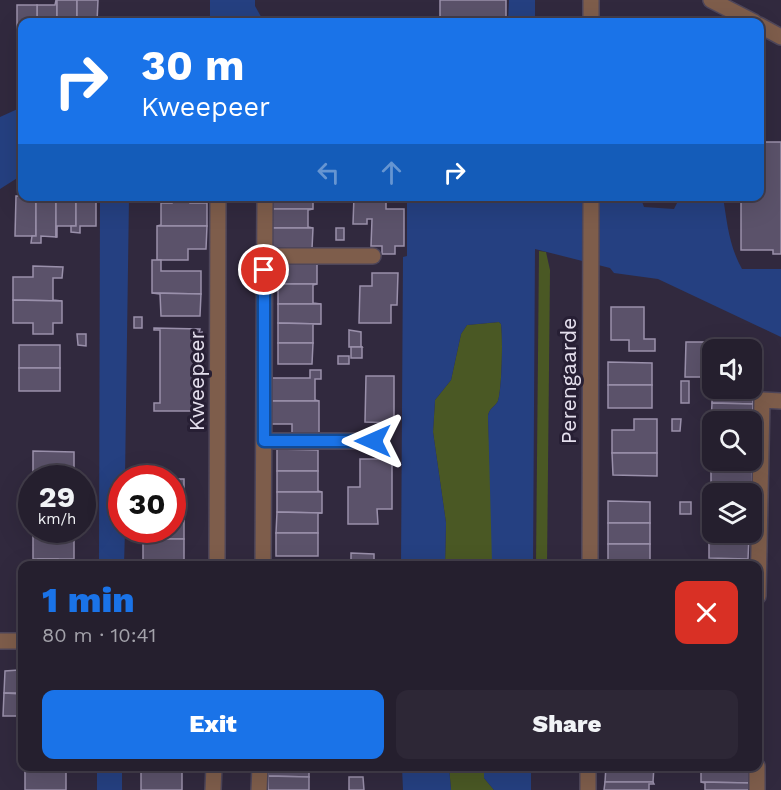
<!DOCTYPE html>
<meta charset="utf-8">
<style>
body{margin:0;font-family:"Work Sans",sans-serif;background:#2d2736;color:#f1f3f6;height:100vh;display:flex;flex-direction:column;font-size:22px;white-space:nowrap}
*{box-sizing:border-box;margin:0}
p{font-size:20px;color:#a3a2aa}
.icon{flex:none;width:33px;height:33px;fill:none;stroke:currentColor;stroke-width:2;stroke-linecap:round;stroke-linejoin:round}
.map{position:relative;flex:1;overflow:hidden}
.side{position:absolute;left:18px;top:561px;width:744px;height:210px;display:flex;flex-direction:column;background:#251f2e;border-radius:12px;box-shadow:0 6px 24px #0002,0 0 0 2px #423d4a}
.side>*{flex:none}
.guide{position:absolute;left:18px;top:18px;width:746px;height:183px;border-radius:12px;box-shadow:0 6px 24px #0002,0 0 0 2px #423d4a;background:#1a73e8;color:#fff;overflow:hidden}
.fabs{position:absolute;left:702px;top:339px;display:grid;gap:12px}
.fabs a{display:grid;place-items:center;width:60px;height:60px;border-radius:12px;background:#251f2e;box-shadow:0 6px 24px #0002,0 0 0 2px #423d4a;font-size:30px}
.speed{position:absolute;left:18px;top:465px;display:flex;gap:12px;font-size:30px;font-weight:700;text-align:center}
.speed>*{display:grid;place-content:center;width:78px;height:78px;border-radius:50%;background:#251f2e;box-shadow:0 6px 24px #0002,0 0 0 2px #423d4a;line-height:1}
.speed small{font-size:15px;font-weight:400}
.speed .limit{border:9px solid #d22;background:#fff;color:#111}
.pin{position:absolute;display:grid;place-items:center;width:51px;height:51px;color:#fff;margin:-26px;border:3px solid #fff;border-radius:50%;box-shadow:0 2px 6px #0007}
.me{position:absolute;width:66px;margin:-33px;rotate:270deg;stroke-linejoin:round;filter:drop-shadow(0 0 4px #0008)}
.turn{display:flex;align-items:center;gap:21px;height:126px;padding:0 24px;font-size:27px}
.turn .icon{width:78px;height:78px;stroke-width:2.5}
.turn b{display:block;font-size:42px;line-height:51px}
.lanes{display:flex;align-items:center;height:57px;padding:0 24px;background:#0003;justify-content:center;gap:30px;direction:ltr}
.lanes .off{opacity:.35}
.round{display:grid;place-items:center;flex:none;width:63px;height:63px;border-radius:12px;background:#2d2736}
.head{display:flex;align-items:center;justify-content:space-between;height:102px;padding:0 24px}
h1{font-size:36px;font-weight:800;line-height:45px;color:#1a73e8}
.primary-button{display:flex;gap:12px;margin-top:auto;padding:12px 24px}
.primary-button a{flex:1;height:69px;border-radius:12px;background:#1a73e8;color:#fff;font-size:24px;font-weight:800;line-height:69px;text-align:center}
.primary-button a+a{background:#2d2736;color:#f1f3f6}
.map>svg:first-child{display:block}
.green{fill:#4a5824}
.water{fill:#254081}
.building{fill:#5b526a;stroke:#9a90ab;stroke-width:1.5}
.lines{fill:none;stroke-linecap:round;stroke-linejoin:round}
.minor-casing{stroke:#4e465a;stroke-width:18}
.minor{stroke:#7e5d4b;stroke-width:15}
.route-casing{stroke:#114b97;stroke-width:15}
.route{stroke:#1a73e8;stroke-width:10}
.labels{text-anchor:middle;stroke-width:6;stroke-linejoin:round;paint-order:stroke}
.street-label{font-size:21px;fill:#e4dfed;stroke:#271f34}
</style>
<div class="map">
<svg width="781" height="790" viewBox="0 0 781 790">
<rect width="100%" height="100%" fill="#31293e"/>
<g class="green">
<polygon points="539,251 546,252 550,270 547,566 536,565"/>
<path d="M499,322L501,324C503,335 502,392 498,401C495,407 489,408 488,416L494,565H445L446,523L433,432L435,400L451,380L461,334L467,325Z"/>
<polygon points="449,767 484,767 484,778 494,790 451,790"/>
</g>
<g class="water">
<polygon points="210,0 255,0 255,6 264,22 210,22"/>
<polygon points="509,0 535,0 535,22 508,22"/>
<polygon points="22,107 22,175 0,189 0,117"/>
<path d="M640,196L644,207L674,209L680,197H723C727,222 729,246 742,269H781V337L658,279L614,273L610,268L535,249L533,565H494L492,562L488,416C489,408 495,407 498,401C502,392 503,335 501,324L499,322L467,325L461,334L451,380L435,400L433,432L446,523L445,565L401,566L403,257L407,256V197Z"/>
<polygon points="100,197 129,197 125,478 122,478 122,530 125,530 124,565 99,565"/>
<rect x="97" y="767" width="25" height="23"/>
<polygon points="402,767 449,767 451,790 403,790"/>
<polygon points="484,767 531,767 531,790 494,790 484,778"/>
</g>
<g class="building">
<polygon points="56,0 57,0 57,22 37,22 37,5 55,5"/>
<rect x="57" y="0" width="20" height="22"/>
<polygon points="77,0 98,0 97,22 77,22"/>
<rect x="440" y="0" width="66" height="22"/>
<polygon points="17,5 37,5 37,22 22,22 22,55 17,55"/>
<polygon points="759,142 781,142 781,254 773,254 773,250 741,250 741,196 759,196"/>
<polygon points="16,196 36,196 36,236 15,236"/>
<polygon points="36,196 56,196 56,237 41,236 41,243 31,243 32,236 36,236"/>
<polygon points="56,196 76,196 76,226 57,226 57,237 56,237"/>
<polygon points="76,196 96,196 96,226 80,226 80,233 71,232 71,226 76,226"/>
<polygon points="172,196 191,196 190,203 207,203 207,226 157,226 161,225 161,203 172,203"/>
<rect x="272" y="196" width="41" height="13"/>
<polygon points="354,196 384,196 386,199 386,209 404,209 404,246 395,246 395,254 382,254 382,246 371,246 372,219 367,219 367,224 353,224"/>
<polygon points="272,209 313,209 308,210 308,227 313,228 272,228"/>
<polygon points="157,226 207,226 206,249 188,249 188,260 157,260"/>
<polygon points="272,228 313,228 312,249 271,249"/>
<rect x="336" y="228" width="8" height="12"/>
<polygon points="152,260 161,260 161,271 201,271 201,294 152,293"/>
<polygon points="278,263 317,264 317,284 278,284"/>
<polygon points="33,266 63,267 62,278 53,278 53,300 62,301 13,300 13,277 33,277"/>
<polygon points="372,273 398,273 397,305 391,305 391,323 359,323 360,286 372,286"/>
<polygon points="278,284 317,284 313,285 313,303 321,304 278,304"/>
<polygon points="152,293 201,294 200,316 161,316 160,294"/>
<polygon points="13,300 62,301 62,323 53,323 53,334 33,334 33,323 13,323"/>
<polygon points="278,304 321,304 321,324 278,323"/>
<polygon points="611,307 644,307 644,339 655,339 655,351 629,351 629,340 611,340"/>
<rect x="134" y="317" width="8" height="11"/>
<polygon points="278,323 321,324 313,324 313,343 278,343"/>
<polygon points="154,328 200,329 199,333 202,332 202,346 199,346 200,351 202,351 202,364 200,364 199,369 202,370 202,382 199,382 199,388 202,388 202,401 199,401 199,405 197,405 197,411 154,411 154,403 160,403 160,330 154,330"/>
<polygon points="349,330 361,332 361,346 362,347 349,347"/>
<polygon points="77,334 86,334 86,346 78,345"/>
<polygon points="686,342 732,342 732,350 712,350 712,366 707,366 707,377 685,377"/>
<polygon points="278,343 313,343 312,364 278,364"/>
<rect x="19" y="345" width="41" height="23"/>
<rect x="351" y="347" width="11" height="11"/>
<rect x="338" y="356" width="11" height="8"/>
<polygon points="608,362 652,363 652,385 608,385"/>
<rect x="19" y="368" width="41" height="23"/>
<polygon points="310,370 321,370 321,379 315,379 315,400 319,401 270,401 272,378 310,378"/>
<polygon points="366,376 394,376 394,423 365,422"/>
<rect x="681" y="381" width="8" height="22"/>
<polygon points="712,381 712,388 752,388 753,381 753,404 712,403"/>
<rect x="608" y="385" width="44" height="23"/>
<polygon points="270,401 319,401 319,435 292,435 292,424 270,424"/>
<polygon points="712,403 753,404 752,424 752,422 712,422 712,424 707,424 711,423"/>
<polygon points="634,419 657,419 657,453 612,453 612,430 634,430"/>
<polygon points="672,419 681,419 680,431 672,431"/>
<polygon points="707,424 712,424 712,445 706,445"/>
<polygon points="706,445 712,445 712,460 752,460 752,445 752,466 711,465 711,445"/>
<polygon points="277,449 318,450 318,471 277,471"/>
<polygon points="33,451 74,452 74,474 33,474"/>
<polygon points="612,453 657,453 657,476 613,475"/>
<polygon points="360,459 392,459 392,509 377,509 378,524 348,524 348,487 360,487"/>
<polygon points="711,465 752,466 752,487 711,487"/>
<polygon points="277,471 318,471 318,491 322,492 277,492"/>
<rect x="33" y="474" width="41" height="4"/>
<rect x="172" y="479" width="12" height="21"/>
<polygon points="277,492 322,492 322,513 277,512"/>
<rect x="172" y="500" width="12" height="20"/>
<polygon points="608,501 650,502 650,523 608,523"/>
<rect x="680" y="502" width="11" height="12"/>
<polygon points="710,502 712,502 712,532 749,532 749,536 709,536"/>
<polygon points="277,512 322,513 318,513 318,533 276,533"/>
<polygon points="172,520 184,520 184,539 143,539 143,530 172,530"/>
<rect x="608" y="523" width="42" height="21"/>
<polygon points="33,530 74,530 74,537 33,536"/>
<rect x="276" y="533" width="42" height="23"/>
<polygon points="33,536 74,537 74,559 33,559"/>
<polygon points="709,536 749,536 748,559 709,558"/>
<rect x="143" y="539" width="41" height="21"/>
<polygon points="608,544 650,544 650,565 608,564"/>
<polygon points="351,553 374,554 374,566 351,566"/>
<rect x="38" y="559" width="20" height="7"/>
<rect x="18" y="570" width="4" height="23"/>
<polygon points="18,593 22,593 22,616 18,615"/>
<polygon points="19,670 22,670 22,693 4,693 5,671"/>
<polygon points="4,693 22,694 22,716 3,716"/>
<rect x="25" y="766" width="41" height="5"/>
<polygon points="141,766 182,766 182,772 141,771"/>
<polygon points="268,766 309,766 309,777 268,776"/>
<polygon points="606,766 654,766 653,782 605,782"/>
<polygon points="701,766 749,766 750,783 701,782"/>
<rect x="25" y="771" width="41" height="19"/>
<polygon points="141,771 182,772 182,790 141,790"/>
<polygon points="268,776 309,777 309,790 268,790"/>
<polygon points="349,777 363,777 364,790 349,790"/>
<polygon points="605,782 653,782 654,784 649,784 649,790 604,790"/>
<polygon points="701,782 750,783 750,790 705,790 705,783"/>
</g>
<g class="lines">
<defs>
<g id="minor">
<polyline points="711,0 754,22"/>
<polyline points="591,22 591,0"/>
<polyline points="759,25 781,37"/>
<polyline points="264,256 373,256"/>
<polyline points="264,441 373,441"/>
<polyline points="217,566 218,196"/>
<polyline points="263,566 265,196"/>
<polyline points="590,566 591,196"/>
<polyline points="758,596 762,400 781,401"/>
<polyline points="0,641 22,641"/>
<polyline points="213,790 214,766"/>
<polyline points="259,790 260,766"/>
<polyline points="588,790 588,766"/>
<polyline points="757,790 757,766"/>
</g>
</defs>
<use href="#minor" class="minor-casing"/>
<use href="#minor" class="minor"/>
</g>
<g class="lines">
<defs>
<polyline id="route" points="264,270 264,441 373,441"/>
</defs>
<use href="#route" class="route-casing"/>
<use href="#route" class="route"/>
</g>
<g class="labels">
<g class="street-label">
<text transform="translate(197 381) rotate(-90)" y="7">Kweepeer</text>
<text transform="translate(569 381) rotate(-90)" y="7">Perengaarde</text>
</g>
</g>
</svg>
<div class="fabs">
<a><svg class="icon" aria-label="sound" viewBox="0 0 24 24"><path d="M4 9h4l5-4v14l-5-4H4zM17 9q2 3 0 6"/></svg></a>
<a><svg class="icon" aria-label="search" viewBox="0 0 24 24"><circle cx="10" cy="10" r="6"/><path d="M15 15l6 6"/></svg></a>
<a><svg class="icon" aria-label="layers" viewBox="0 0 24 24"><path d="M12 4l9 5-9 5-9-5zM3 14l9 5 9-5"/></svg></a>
</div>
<div class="speed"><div>29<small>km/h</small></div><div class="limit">30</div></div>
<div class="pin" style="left:264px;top:270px;background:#d93025"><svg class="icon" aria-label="arrive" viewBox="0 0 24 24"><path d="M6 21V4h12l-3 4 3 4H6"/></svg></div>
<svg class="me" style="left:373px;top:441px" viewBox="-20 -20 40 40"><path d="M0-17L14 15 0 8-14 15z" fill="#1a73e8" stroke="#fff" stroke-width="4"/></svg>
<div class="guide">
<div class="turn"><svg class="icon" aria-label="right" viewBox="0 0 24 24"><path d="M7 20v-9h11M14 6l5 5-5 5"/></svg><div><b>30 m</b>Kweepeer</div></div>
<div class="lanes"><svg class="icon off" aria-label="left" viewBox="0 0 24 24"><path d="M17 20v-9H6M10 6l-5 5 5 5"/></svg><svg class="icon off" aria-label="ahead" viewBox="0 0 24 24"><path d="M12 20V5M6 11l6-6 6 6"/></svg><svg class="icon" aria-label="right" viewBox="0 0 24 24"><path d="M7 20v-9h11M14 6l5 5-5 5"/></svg></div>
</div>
<section class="side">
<div class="head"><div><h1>1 min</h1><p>80 m · 10:41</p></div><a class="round" style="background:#d93025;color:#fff"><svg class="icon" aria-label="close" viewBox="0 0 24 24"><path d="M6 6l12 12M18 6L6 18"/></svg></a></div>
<div class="primary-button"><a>Exit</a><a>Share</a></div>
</section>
</div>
